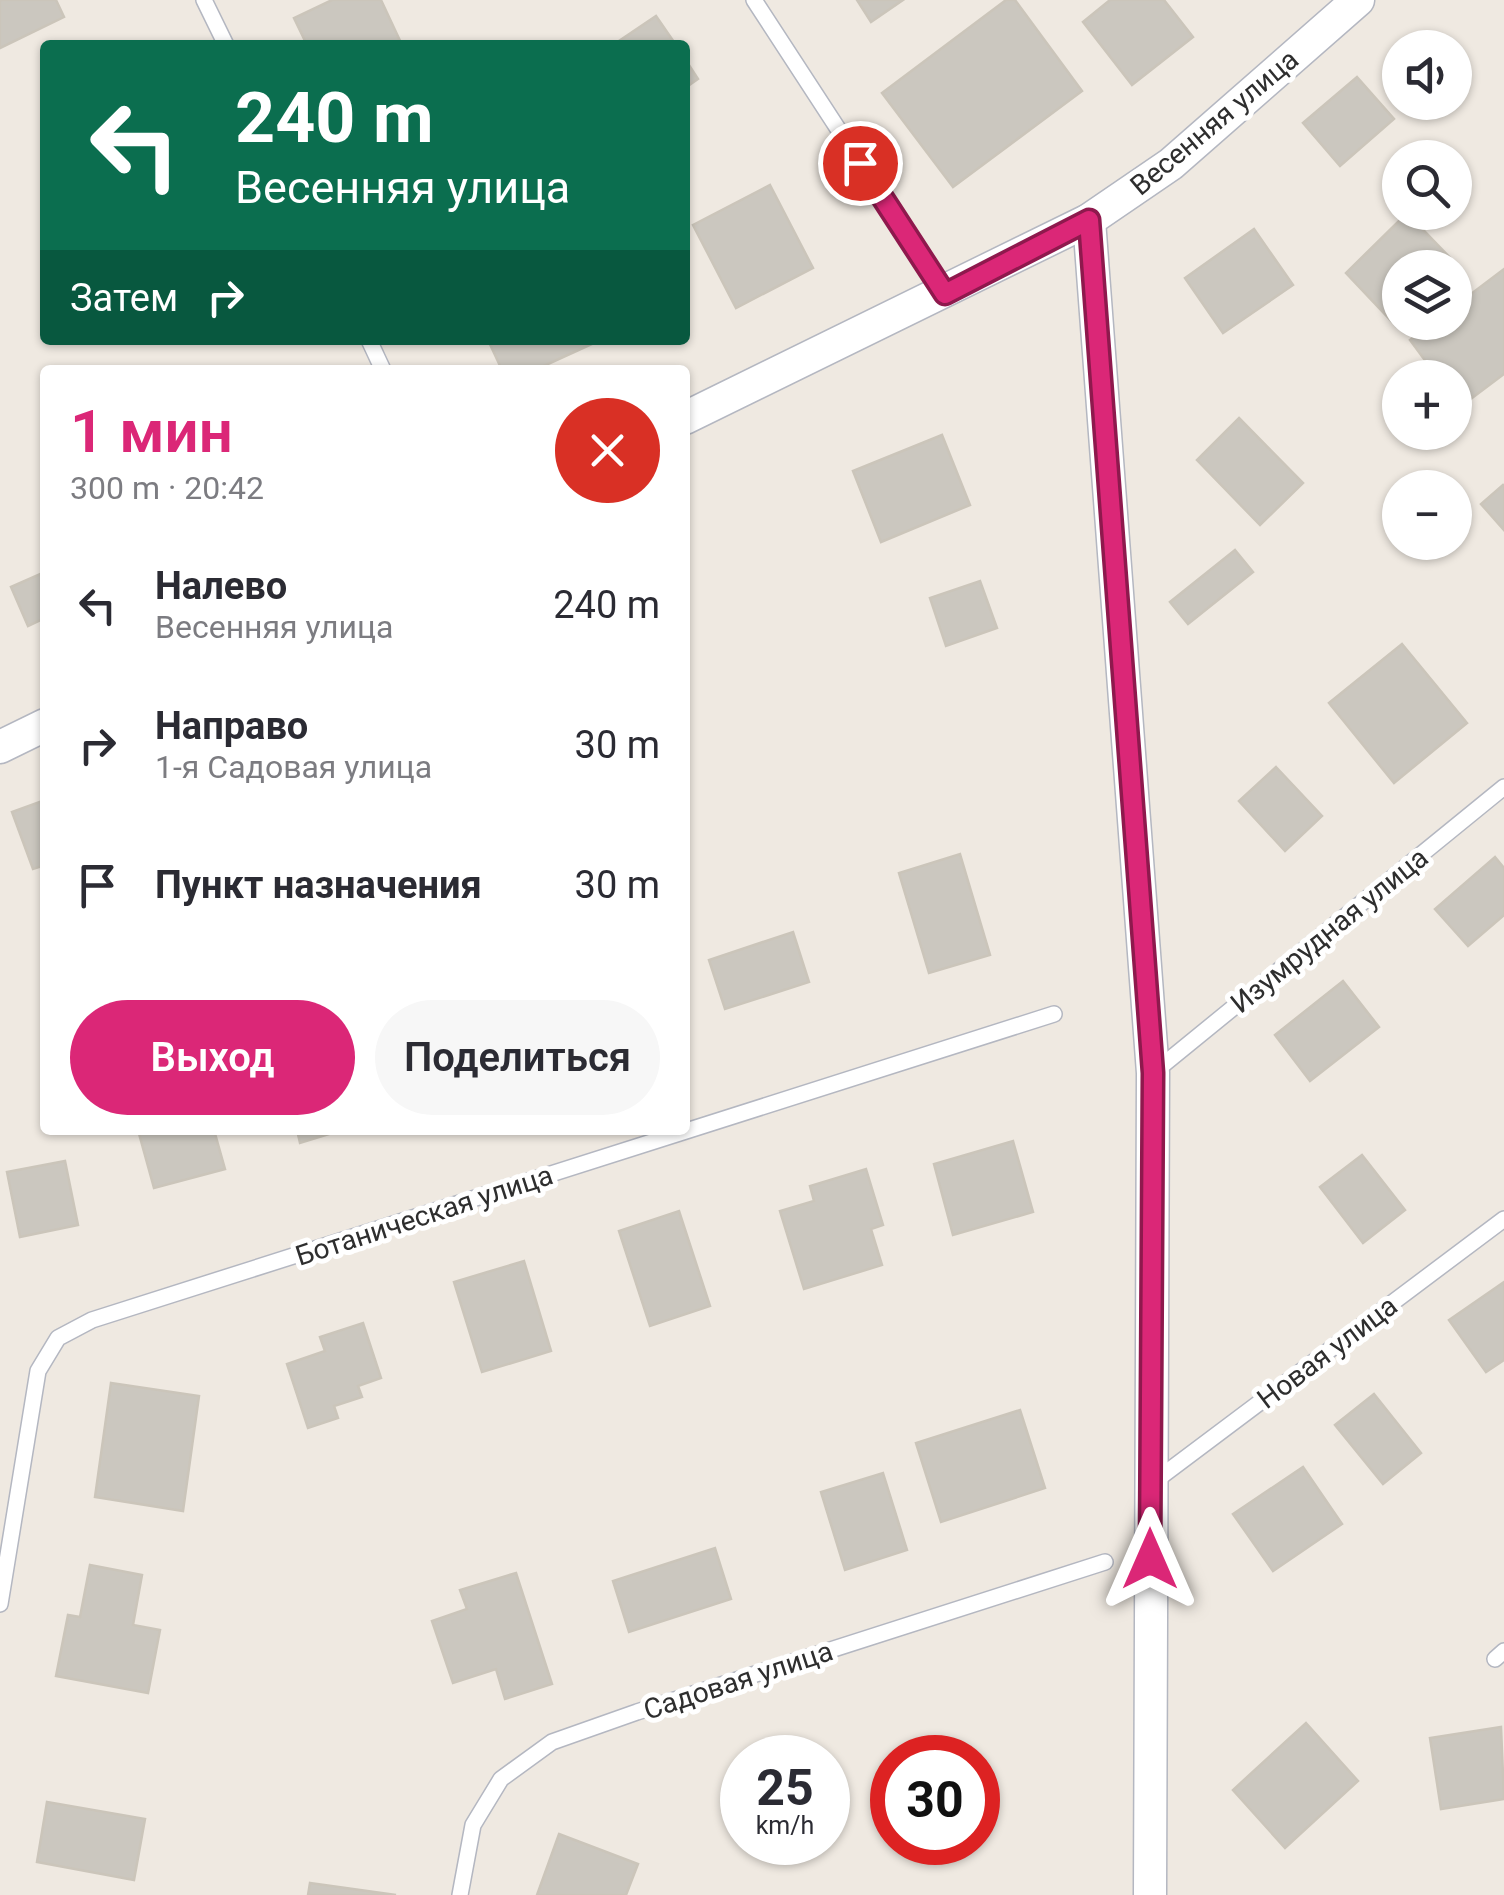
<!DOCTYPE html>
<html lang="ru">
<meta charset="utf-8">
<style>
body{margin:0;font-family:Roboto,sans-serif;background:#f7f7f7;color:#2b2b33;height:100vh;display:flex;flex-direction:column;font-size:38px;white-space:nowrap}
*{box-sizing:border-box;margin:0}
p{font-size:32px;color:#7c7c81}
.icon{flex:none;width:55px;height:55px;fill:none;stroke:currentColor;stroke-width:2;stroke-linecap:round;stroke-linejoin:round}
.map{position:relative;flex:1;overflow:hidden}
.panel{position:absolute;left:40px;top:365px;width:650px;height:770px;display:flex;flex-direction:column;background:#fff;border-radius:10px;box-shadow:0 2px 8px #0004}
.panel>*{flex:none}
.hud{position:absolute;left:40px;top:40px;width:650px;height:305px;border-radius:10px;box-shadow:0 2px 8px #0004;background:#0b6e4f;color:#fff;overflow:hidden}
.tools{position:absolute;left:1382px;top:30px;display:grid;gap:20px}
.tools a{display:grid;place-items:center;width:90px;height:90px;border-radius:50%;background:#fff;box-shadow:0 2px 8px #0004;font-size:50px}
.speed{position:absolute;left:720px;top:1735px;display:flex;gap:20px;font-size:50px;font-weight:700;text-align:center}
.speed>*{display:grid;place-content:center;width:130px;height:130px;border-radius:50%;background:#fff;box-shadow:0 2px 8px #0004;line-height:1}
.speed small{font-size:25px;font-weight:400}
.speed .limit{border:15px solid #d22;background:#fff;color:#111}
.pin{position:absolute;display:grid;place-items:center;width:85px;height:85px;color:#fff;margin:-42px;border:5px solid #fff;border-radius:50%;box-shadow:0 2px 10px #0007}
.me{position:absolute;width:110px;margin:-55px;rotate:0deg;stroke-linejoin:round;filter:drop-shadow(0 0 8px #0008)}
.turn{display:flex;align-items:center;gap:35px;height:210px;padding:0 30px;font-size:45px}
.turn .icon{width:130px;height:130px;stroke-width:2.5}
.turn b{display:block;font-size:70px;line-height:85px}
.then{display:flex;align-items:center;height:95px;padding:0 30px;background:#0003;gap:20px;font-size:38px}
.round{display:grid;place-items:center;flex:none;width:105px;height:105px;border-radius:52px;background:#f7f7f7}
.head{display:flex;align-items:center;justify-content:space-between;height:170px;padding:0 30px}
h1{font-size:60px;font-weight:600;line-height:75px;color:#db2777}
.cta{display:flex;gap:20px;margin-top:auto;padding:20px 30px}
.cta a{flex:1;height:115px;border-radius:60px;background:#db2777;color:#fff;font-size:40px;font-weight:600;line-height:115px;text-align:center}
.cta a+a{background:#f7f7f7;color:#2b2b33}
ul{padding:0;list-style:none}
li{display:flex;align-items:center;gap:30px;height:140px;padding:0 30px}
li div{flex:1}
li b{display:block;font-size:38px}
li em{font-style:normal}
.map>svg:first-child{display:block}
.building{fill:#cbc7bf;stroke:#cbc5ba;stroke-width:2.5}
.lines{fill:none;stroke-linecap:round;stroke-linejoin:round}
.service-casing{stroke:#b4b7c1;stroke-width:18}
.minor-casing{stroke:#b4b7c1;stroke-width:35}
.service{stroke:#fff;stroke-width:15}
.minor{stroke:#fff;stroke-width:32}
.route-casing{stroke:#8e194d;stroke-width:25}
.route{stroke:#db2777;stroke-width:18}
.labels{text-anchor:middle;stroke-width:10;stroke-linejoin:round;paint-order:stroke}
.street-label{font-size:28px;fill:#2e2e2e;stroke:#fff}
</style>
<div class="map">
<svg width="1504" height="1895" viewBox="0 0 1504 1895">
<rect width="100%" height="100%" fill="#efe9e1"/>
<g class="building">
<polygon points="0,0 56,0 64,17 0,48"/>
<polygon points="332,0 381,0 402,45 307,45 294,18"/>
<polygon points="857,0 903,0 871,22"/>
<polygon points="1006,0 1015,0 1082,91 953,187 882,93"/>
<polygon points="1110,0 1164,0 1193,37 1132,85 1083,22"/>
<polygon points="656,16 676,45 613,45"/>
<polygon points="685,59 698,79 685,88"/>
<polygon points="1357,77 1394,119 1340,166 1303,123"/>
<polygon points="770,185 813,268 736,308 693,225"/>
<polygon points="1407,213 1458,266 1455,269 1400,268 1400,322 1396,326 1346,273"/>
<polygon points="1254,229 1293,285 1223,333 1185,278"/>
<polygon points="1504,269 1504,374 1460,407 1455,401 1455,378 1438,378 1410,340 1433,322 1455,322 1455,306"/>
<polygon points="488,340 593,340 594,343 535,370 502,370"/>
<polygon points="1239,418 1303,483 1260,525 1197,460"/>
<polygon points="942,435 970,505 881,542 853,471"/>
<polygon points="1503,485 1504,486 1504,530 1481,504"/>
<polygon points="1235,550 1253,572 1188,624 1170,602"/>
<polygon points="45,572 45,618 28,626 11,587"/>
<polygon points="980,581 997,628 946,646 930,598"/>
<polygon points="1402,644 1467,723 1394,783 1329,703"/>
<polygon points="1276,767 1322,816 1285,851 1239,801"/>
<polygon points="45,800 45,865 33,869 12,812"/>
<polygon points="960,854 990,955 929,973 899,873"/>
<polygon points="1495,857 1504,868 1504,915 1468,946 1435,909"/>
<polygon points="793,932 809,982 725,1009 709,960"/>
<polygon points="1343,981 1379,1027 1310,1081 1275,1035"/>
<polygon points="138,1130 214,1130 225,1169 154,1188"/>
<polygon points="297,1130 342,1130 300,1143"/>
<polygon points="1013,1141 1033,1212 953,1235 934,1164"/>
<polygon points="1362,1155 1405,1210 1363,1243 1320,1187"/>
<polygon points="65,1161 78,1225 20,1237 7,1172"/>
<polygon points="866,1169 883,1225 871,1229 882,1265 804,1289 780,1211 814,1201 810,1186"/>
<polygon points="679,1211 710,1306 650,1326 619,1231"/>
<polygon points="524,1261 551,1351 482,1372 454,1282"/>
<polygon points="1504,1282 1504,1360 1486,1372 1449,1320"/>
<polygon points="363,1323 381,1378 358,1386 362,1397 334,1406 338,1418 308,1428 287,1364 325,1351 320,1337"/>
<polygon points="111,1383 199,1396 183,1511 95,1497"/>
<polygon points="1374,1394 1421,1453 1383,1484 1335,1425"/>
<polygon points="1020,1410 1045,1488 941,1522 916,1443"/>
<polygon points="1303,1467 1342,1524 1273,1571 1233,1514"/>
<polygon points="883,1473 907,1550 845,1570 821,1492"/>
<polygon points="715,1548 731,1599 629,1632 613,1581"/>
<polygon points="90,1565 142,1575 133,1625 160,1630 148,1693 56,1676 68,1615 80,1617"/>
<polygon points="516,1573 552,1684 505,1699 496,1669 453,1683 432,1621 467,1609 460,1590"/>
<polygon points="1306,1723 1358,1781 1285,1848 1233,1790"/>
<polygon points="1501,1727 1504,1799 1441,1809 1430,1738"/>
<polygon points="47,1802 145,1819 134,1880 37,1862"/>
<polygon points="559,1834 638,1864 626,1895 537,1895"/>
<polygon points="310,1883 396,1895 308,1895"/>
</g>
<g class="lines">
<defs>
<g id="service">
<polyline points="204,0 226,45"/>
<polyline points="754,0 945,293"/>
<polyline points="369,340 383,370"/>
<polyline points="1153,1073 1504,787"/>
<polyline points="1151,1484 1504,1219"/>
<polyline points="0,1604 38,1371 58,1338 92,1320 1054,1014"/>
<polyline points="1495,1659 1504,1651"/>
<polyline points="460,1895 473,1825 501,1779 552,1742 637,1712 1105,1562"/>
</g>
<g id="minor">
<polyline points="1089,220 1153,1073 1150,1895"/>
<polyline points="685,418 1089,220 1171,164 1358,0"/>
<polyline points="0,747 45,725"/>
</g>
</defs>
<use href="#service" class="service-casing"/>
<use href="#minor" class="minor-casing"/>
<use href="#service" class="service"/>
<use href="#minor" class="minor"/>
</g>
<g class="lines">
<defs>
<polyline id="route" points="860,163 945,294 1089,220 1153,1073 1150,1559"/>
</defs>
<use href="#route" class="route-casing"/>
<use href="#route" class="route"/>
</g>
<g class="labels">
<g class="street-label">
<text transform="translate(1214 122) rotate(-40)" y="10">Весенняя улица</text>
<text transform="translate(1329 930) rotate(-39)" y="10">Изумрудная улица</text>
<text transform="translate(424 1215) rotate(-18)" y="10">Ботаническая улица</text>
<text transform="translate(1327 1352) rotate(-37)" y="10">Новая улица</text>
<text transform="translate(738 1680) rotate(-18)" y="10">Садовая улица</text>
</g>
</g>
</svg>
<div class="tools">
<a><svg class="icon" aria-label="sound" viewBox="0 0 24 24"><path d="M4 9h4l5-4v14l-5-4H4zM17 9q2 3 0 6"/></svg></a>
<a><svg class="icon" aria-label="search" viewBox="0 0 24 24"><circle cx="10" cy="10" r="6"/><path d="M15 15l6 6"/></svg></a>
<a><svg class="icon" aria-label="layers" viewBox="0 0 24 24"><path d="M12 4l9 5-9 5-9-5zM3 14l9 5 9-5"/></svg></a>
<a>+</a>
<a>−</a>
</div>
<div class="speed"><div>25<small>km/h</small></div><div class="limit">30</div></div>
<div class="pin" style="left:860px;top:163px;background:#d93025"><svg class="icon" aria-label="arrive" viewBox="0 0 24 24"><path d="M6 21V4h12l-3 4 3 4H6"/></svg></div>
<svg class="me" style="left:1150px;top:1559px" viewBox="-20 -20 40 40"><path d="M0-17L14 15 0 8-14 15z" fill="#db2777" stroke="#fff" stroke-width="4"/></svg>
<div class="hud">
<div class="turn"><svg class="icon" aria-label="left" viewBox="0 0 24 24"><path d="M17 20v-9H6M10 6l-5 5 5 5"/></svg><div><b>240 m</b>Весенняя улица</div></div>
<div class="then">Затем<svg class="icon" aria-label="right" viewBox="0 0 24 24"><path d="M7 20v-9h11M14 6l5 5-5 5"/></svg></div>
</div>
<section class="panel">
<div class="head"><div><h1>1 мин</h1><p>300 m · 20:42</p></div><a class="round" style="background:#d93025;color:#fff"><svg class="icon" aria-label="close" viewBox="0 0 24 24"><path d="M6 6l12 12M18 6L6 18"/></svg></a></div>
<ul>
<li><svg class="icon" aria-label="left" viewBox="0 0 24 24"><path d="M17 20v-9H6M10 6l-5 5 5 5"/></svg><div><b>Налево</b><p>Весенняя улица</p></div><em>240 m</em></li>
<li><svg class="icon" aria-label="right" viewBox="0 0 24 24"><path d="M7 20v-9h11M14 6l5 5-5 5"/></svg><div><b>Направо</b><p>1-я Садовая улица</p></div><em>30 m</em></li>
<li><svg class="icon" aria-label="arrive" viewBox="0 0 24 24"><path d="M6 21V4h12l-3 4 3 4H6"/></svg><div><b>Пункт назначения</b></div><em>30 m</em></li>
</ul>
<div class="cta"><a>Выход</a><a>Поделиться</a></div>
</section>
</div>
